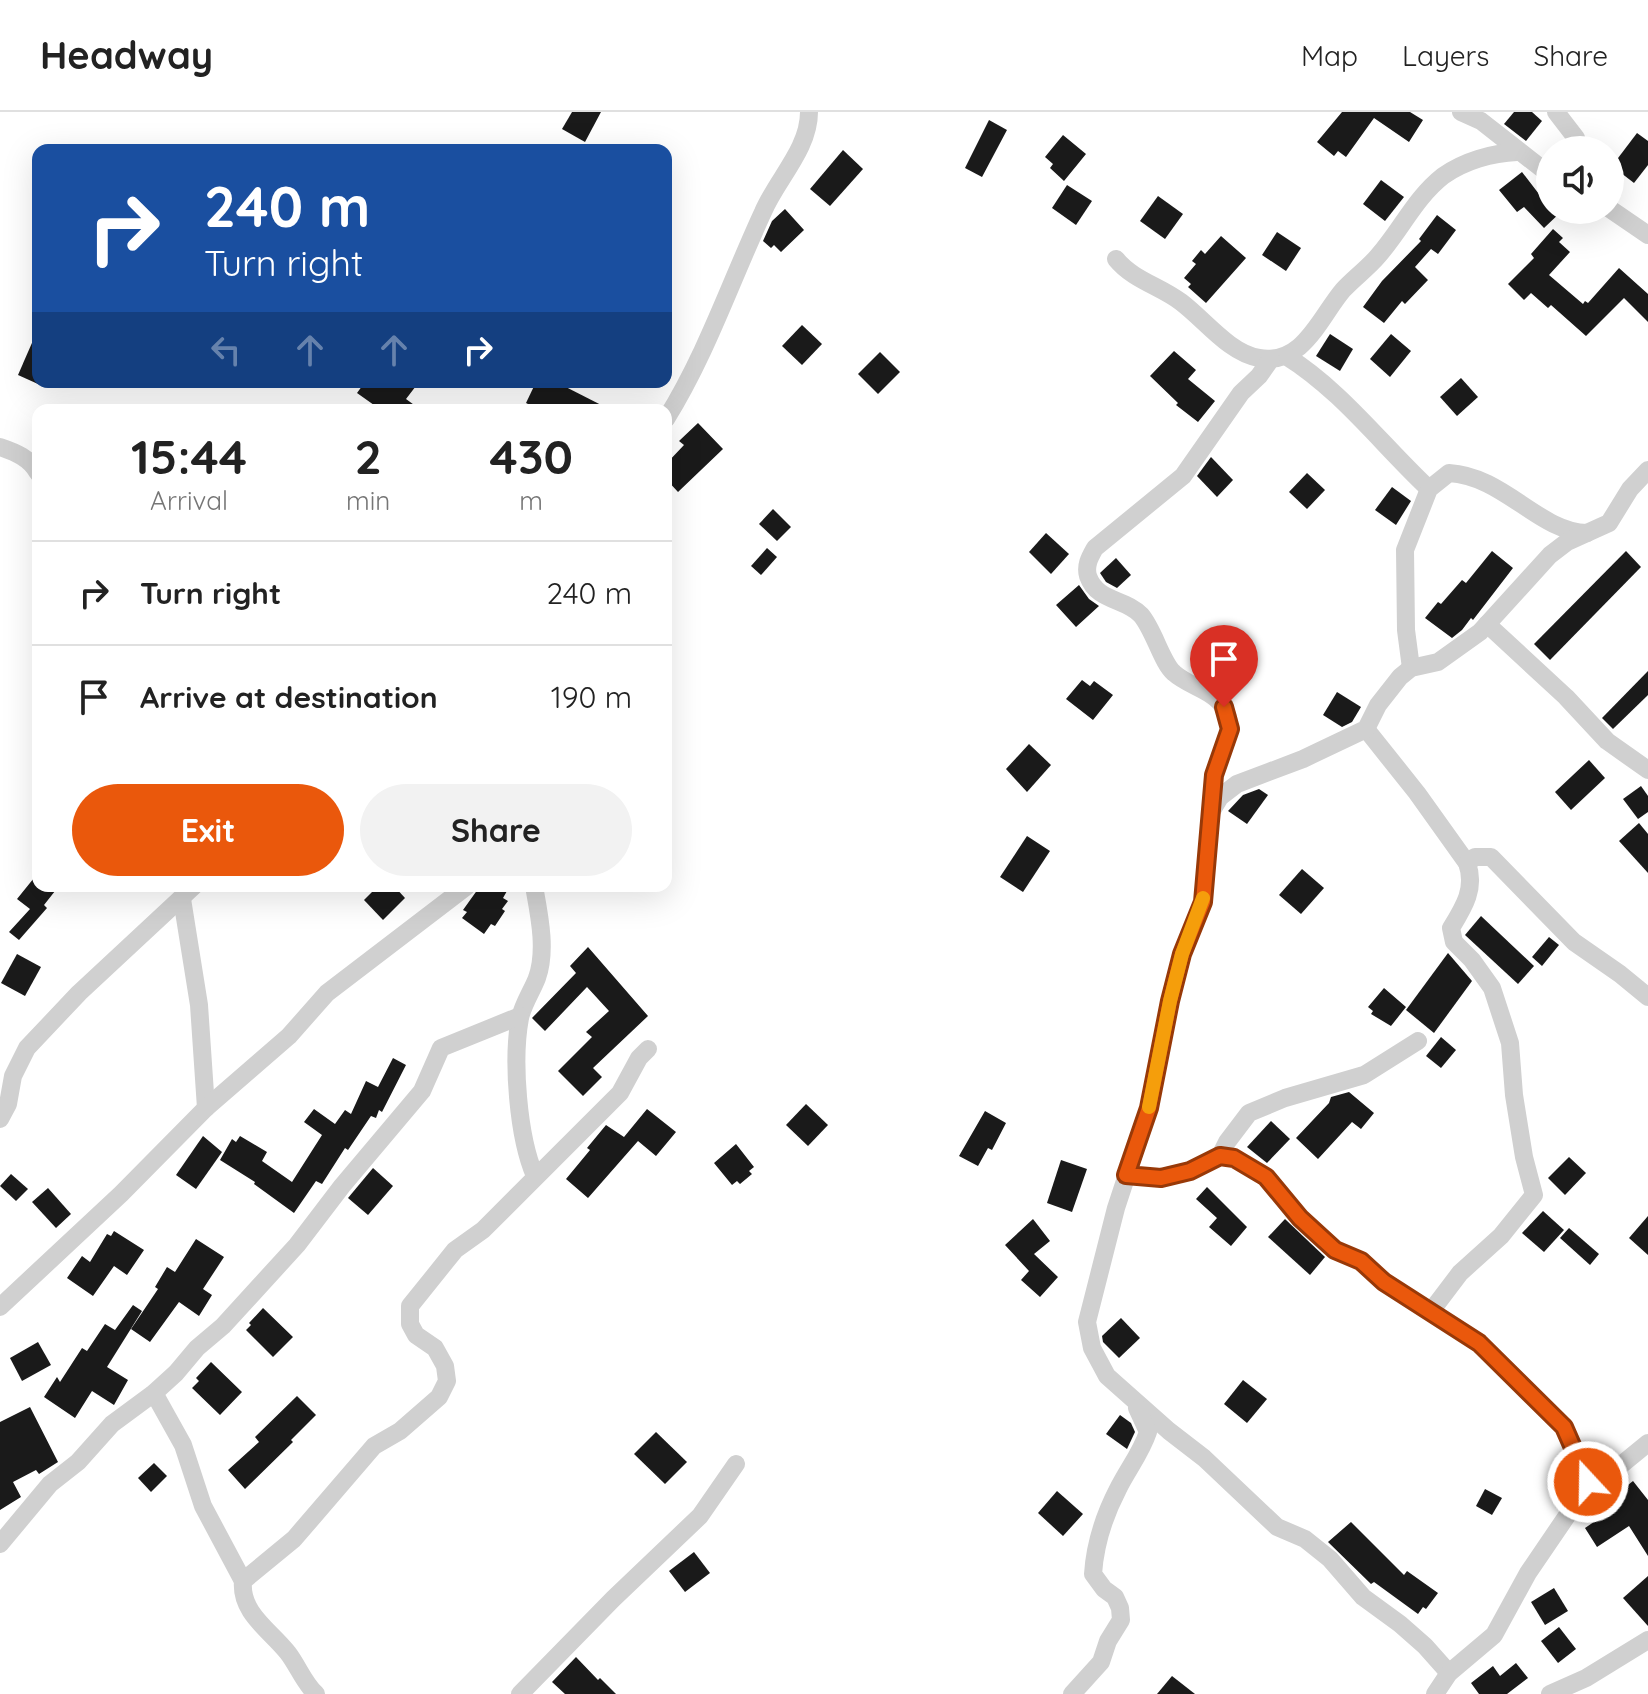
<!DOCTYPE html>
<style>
body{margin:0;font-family:Quicksand,sans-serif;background:#f2f2f2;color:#222;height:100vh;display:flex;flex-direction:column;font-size:30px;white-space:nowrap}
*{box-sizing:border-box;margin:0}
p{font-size:26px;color:#767676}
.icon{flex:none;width:44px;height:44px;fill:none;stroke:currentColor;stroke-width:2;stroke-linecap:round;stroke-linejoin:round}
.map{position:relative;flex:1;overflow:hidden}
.drawer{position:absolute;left:32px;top:292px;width:640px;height:488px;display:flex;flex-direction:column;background:#fff;border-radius:16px;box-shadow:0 8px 32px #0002}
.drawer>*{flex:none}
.guide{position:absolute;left:32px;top:32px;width:640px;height:244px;border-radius:16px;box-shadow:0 8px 32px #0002;background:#1a4fa0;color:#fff;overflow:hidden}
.tools{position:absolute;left:1536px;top:24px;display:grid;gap:16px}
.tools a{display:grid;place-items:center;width:88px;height:88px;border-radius:50%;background:#fff;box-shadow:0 8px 32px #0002;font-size:40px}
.pin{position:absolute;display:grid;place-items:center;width:68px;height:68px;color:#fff;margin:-82px -34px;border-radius:50% 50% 50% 0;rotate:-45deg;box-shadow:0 0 8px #0007}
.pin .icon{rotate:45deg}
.me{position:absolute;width:88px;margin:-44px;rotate:339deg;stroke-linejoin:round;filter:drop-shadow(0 0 6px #0008)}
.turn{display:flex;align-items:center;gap:28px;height:168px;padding:0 40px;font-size:36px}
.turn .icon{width:104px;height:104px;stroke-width:2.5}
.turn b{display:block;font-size:56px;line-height:68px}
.lanes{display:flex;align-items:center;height:76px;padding:0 40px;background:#0003;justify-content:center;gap:40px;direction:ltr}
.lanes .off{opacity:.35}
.eta{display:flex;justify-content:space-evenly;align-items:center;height:136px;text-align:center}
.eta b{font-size:48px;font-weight:800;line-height:56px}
.action{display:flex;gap:16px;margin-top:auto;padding:16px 40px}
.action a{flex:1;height:92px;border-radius:48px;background:#ea580c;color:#fff;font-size:32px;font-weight:800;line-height:92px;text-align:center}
.action a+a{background:#f2f2f2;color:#222}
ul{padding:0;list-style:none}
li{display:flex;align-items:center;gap:24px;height:104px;padding:0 40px;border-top:2px solid #e0e0e0}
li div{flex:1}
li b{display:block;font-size:30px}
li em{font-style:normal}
header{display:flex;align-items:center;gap:48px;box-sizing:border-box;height:112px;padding:0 40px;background:#fff;border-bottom:2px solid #e0e0e0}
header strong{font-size:38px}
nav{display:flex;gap:44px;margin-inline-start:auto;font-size:28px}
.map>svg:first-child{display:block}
.building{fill:#1a1a1a}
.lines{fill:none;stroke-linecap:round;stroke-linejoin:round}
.minor{stroke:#d0d0d0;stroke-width:18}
.route-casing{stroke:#983908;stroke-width:20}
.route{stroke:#ea580c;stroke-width:14}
.slow{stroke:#f59e0b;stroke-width:14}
</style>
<header>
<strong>Headway</strong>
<nav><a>Map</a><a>Layers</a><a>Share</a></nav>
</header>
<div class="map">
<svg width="1648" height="1582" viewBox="0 0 1648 1582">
<rect width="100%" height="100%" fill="#fff"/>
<g class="building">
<polygon points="572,0 601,0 585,30 562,17"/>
<polygon points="1342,0 1410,0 1423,8 1409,30 1374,6 1346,45 1338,39 1334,44 1317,30"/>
<polygon points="1514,0 1532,0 1542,9 1526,29 1504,12"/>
<polygon points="989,8 1007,18 982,65 965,56"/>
<polygon points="1637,21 1648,29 1648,53 1634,71 1612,54"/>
<polygon points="1063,23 1086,42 1064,69 1050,56 1053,52 1045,45"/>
<polygon points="843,38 863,57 830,94 810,77"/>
<polygon points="1522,60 1542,86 1550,78 1550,98 1563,98 1544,116 1524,95 1517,100 1499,78"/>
<polygon points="1381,68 1404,85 1385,109 1363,92"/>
<polygon points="1067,73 1092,89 1076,113 1052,96"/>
<polygon points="1158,84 1183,102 1165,127 1140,109"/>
<polygon points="785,97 804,118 781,140 774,133 771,136 763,129 772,109"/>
<polygon points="1437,103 1456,118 1438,142 1431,137 1415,155 1428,168 1405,192 1402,189 1384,211 1363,195 1382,169 1421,129 1419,127"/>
<polygon points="1553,117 1563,126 1559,130 1570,140 1549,163 1583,192 1585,189 1588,191 1619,156 1648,182 1648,210 1624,186 1586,224 1551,193 1548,196 1531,181 1524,188 1508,172 1534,146 1531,142"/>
<polygon points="1277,120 1301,136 1286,159 1262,143"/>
<polygon points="1221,124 1246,146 1206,191 1188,175 1191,172 1184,166 1196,152 1192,149 1201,138 1205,142"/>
<polygon points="802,213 822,232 802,253 782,234"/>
<polygon points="38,217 38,272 18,263"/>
<polygon points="1330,222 1353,237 1340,259 1316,244"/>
<polygon points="1391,222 1411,239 1390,265 1370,247"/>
<polygon points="1174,239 1196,258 1188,267 1215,289 1198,310 1176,293 1178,291 1150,264"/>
<polygon points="880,240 900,260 878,282 858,262"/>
<polygon points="1461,266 1478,285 1457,304 1440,285"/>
<polygon points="365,270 419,270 406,287 421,298 381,298 357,281"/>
<polygon points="536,270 556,270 611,298 540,298 526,291"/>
<polygon points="698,311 723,337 678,380 666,367 666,352 684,333 679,329"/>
<polygon points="1211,345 1233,368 1217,385 1197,364"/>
<polygon points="1307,361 1325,378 1307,397 1289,380"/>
<polygon points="1392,375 1411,389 1396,413 1375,398"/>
<polygon points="773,397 791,415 777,429 759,412"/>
<polygon points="1046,421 1069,442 1051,462 1029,440"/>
<polygon points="767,436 777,445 761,463 751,454"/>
<polygon points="1492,439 1513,456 1473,508 1471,506 1462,518 1452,526 1425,506 1438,490 1441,492 1462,468 1466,471"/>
<polygon points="1626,439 1641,455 1550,548 1534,532"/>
<polygon points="1116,446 1131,463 1117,476 1106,470 1100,461"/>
<polygon points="1079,473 1089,487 1099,494 1076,515 1056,493"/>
<polygon points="1648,559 1648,583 1613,617 1602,606"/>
<polygon points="1082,568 1090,574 1094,569 1113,583 1093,608 1066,587"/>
<polygon points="1337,580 1361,595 1352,610 1342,615 1323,603"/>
<polygon points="1029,632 1051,653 1027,680 1006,657"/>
<polygon points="1589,648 1605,666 1571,698 1555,680"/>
<polygon points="1641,674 1648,684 1648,700 1638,707 1623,687"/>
<polygon points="1259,677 1268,683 1247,712 1228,699 1243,683"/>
<polygon points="1639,711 1648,722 1648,761 1619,729"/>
<polygon points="1027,724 1050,739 1023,780 1000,765"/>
<polygon points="1302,757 1324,776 1301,802 1279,783"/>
<polygon points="38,761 38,774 59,774 44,793 47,796 19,828 9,820 30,797 17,787"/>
<polygon points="378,774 394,774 405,786 383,808 364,788"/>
<polygon points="488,774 500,774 507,779 503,786 508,789 502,797 505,799 495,814 491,812 484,822 462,806 467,800 463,798 478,777 484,780"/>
<polygon points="1481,804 1534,854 1518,872 1465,823"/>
<polygon points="1549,825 1559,833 1542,854 1532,845"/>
<polygon points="588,835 648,904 593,956 602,965 583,984 558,959 592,925 586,920 609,899 587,875 545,919 532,906 576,861 570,854"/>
<polygon points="1448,841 1472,869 1434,921 1406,898"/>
<polygon points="17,842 41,855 25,884 1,871"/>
<polygon points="1384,876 1406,895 1391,914 1371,902 1373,899 1368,895"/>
<polygon points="1441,925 1456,938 1441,956 1426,944"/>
<polygon points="393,946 406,953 382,1000 379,998 376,1006 371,1004 348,1038 345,1036 322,1072 316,1069 294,1101 254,1072 255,1070 220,1048 232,1027 236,1030 240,1024 267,1040 262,1049 292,1070 322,1023 304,1010 314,997 335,1012 345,998 351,1002 366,969 378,975"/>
<polygon points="1349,980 1374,1001 1361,1017 1352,1010 1318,1047 1296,1026 1329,991 1331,985"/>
<polygon points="806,992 828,1013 808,1034 786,1013"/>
<polygon points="647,997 676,1020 656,1044 638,1029 588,1086 566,1067 590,1038 587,1036 606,1013 624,1025"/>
<polygon points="985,999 1006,1011 992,1038 988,1036 978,1054 959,1044"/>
<polygon points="1271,1009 1290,1027 1267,1051 1247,1035"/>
<polygon points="203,1024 222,1040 196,1077 176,1063"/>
<polygon points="736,1032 754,1055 749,1059 752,1062 740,1072 737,1069 732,1073 714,1051"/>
<polygon points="1569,1045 1586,1061 1565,1083 1548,1066"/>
<polygon points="1061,1048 1087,1057 1072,1100 1047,1091"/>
<polygon points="373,1056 393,1074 368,1103 348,1086"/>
<polygon points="11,1062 28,1077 16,1089 0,1074"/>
<polygon points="1207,1075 1247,1115 1231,1134 1209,1115 1217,1106 1196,1087"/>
<polygon points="48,1076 71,1102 56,1116 32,1090"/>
<polygon points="1543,1099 1564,1118 1544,1140 1522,1121"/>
<polygon points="1648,1104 1648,1143 1629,1126"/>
<polygon points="1033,1107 1050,1129 1034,1142 1058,1165 1040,1185 1021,1168 1029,1159 1005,1133"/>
<polygon points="1285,1107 1325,1145 1310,1163 1268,1125"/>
<polygon points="1569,1116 1599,1142 1590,1153 1560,1126"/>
<polygon points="114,1119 144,1138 127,1163 114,1154 93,1184 67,1166 82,1144 90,1150 107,1122 111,1124"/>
<polygon points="196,1127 224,1145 203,1177 212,1183 199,1204 179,1190 150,1230 131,1217 158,1177 155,1175 167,1155 175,1160"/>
<polygon points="133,1193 142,1199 107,1255 128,1268 114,1293 92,1279 75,1306 44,1285 57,1265 60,1270 82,1236 87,1239 105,1212 115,1218"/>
<polygon points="263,1196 293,1225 273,1245 246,1218 251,1213 249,1211"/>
<polygon points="1121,1206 1140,1226 1119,1246 1103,1230 1102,1224"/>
<polygon points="38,1230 51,1253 22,1269 10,1246"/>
<polygon points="211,1250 242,1280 220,1303 192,1276 199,1269 196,1266"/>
<polygon points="1243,1268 1267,1287 1247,1311 1224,1292"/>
<polygon points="297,1284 316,1303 291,1328 293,1330 245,1377 228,1358 259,1330 255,1325"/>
<polygon points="30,1295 58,1350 39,1362 36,1358 13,1370 21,1385 0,1398 0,1310"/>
<polygon points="1120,1303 1131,1311 1135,1320 1127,1337 1106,1322"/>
<polygon points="656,1320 687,1350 665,1372 634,1342"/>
<polygon points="154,1351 167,1364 151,1380 138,1366"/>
<polygon points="1633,1369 1648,1388 1648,1444 1629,1414 1597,1435 1585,1416 1616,1395 1610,1387"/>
<polygon points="1485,1377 1502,1386 1492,1403 1476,1394"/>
<polygon points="1057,1379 1083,1402 1063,1424 1038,1401"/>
<polygon points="1351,1410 1404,1463 1407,1459 1438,1481 1426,1497 1423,1495 1418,1502 1374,1470 1371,1472 1328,1430"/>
<polygon points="694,1440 710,1461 685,1480 669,1459"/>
<polygon points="1648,1464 1648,1514 1623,1486"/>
<polygon points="1554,1476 1568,1499 1545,1513 1531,1490"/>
<polygon points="1559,1515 1576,1537 1558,1551 1541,1529"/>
<polygon points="576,1545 598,1568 600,1566 616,1582 565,1582 552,1570"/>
<polygon points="1516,1551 1528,1566 1507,1582 1479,1582 1471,1571 1493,1554 1500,1564"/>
<polygon points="1172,1564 1195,1582 1157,1582"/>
</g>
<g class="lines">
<g class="minor">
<polyline points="1461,0 1481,9 1550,63"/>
<polyline points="1556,0 1576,26 1577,38"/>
<polyline points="1610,97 1648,123"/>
<path d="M1116,147C1133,168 1160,174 1181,190C1205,208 1229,241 1259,246C1303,254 1320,205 1343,178C1354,166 1368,156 1378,144C1401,118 1415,86 1443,64C1464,49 1492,41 1517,40"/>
<path d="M1286,244C1341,278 1382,333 1429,377"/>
<path d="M666,307C706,243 731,169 763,100C777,67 809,37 809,0"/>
<path d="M0,335C15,340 30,346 38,361"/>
<polyline points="1487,512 1566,585 1607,629 1648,658"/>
<path d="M1411,556L1406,518L1405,438L1429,377L1449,361C1504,364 1539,420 1587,421"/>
<path d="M1366,617L1417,681L1467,751C1476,776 1464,795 1451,816L1454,830L1472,848L1492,876L1510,931L1514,983L1524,1045L1534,1083L1501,1124L1460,1161L1432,1198"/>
<path d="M1211,697C1212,685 1212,671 1215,660C1221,639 1237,617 1224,596C1215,579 1188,574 1174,561C1162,551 1154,518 1141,503C1125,486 1097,490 1088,464C1085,453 1090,445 1095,436L1183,364L1241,281L1259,264L1271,247"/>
<polyline points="1467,751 1475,745 1491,745 1574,830 1620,862 1648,885"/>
<path d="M534,774C539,802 547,838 537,866C532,879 523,892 520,906C512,948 518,1025 535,1064"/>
<polyline points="182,787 199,893 206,996"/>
<polyline points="0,1007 8,992 13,964 27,936 79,881 194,774"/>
<polyline points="1220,1044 1227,1030 1249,1001 1285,986 1364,963 1418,929"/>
<polyline points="1126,1063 1161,1066 1190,1059 1220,1044 1234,1046 1266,1065 1300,1106 1335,1138 1361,1149 1384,1170 1479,1231 1564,1315 1582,1353 1590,1379"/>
<polyline points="0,1195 121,1082 206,996 289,924 327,881 467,774"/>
<polyline points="154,1281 183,1333 203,1394 243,1469"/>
<polyline points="0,1432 50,1372 78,1350 112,1312 154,1281 176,1261 197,1236 223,1214 297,1133 342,1074 422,979 441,936 520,904"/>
<polyline points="1449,1561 1425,1534 1400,1512 1363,1485 1330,1447 1305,1427 1277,1415 1204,1346 1169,1319 1107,1264 1092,1236 1087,1210 1116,1096 1149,996 1170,889 1182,842 1203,790 1211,700 1220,685 1237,672 1303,647 1366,617 1378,593 1400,565 1411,556 1438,550 1480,520 1550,443 1567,430 1609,411 1630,377 1648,358"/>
<path d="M316,1582C304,1571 298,1554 288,1541C270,1518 240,1501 243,1469L294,1427L374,1334L400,1319L439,1285L447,1269L445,1254L435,1236L416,1223L410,1212V1194L455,1138L483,1118L620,981L639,946L648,937"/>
<polyline points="520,1582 613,1487 700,1404 736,1352"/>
<path d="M1072,1582L1101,1550L1108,1529L1121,1508L1120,1496L1115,1485L1104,1477L1093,1462C1095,1432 1104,1404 1118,1377C1128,1357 1141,1341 1148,1320L1137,1296"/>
<polyline points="1435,1582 1449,1561 1494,1523 1528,1461 1577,1389 1648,1331"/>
<polyline points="1550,1582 1586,1566 1648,1528"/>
</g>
</g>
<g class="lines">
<defs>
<polyline id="route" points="1224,595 1230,617 1214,663 1203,790 1182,842 1170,889 1149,996 1126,1063 1161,1066 1190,1059 1220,1044 1234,1046 1266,1065 1300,1106 1335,1138 1361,1149 1384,1170 1479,1231 1564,1315 1588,1370"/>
</defs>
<use href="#route" class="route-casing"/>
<use href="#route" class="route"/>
<polyline class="slow" points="1149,995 1170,889 1182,842 1203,786"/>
</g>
</svg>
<div class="tools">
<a><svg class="icon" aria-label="sound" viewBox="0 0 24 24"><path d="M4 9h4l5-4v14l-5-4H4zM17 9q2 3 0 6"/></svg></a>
</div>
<div class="pin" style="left:1224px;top:595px;background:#d93025"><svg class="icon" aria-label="arrive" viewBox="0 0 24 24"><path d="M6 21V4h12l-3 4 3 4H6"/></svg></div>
<svg class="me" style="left:1588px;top:1370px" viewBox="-20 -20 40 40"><circle r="17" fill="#ea580c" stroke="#fff" stroke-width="3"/><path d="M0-11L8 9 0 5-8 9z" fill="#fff"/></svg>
<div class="guide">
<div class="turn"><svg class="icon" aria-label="right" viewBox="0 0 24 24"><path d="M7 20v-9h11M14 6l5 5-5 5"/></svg><div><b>240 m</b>Turn right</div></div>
<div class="lanes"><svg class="icon off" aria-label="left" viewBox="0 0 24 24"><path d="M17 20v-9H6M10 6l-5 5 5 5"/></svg><svg class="icon off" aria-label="ahead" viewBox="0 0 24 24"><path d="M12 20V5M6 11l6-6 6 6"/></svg><svg class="icon off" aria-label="ahead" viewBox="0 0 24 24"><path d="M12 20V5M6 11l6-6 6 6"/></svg><svg class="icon" aria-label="right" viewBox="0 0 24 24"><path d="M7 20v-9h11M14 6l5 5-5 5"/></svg></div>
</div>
<section class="drawer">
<div class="eta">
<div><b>15:44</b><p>Arrival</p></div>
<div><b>2</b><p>min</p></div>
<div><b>430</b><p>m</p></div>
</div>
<ul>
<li><svg class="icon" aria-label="right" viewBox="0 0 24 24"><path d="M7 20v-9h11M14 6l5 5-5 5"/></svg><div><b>Turn right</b></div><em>240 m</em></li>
<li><svg class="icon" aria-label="arrive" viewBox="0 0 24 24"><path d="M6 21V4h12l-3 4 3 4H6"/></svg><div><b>Arrive at destination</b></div><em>190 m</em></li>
</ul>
<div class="action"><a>Exit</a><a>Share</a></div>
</section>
</div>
